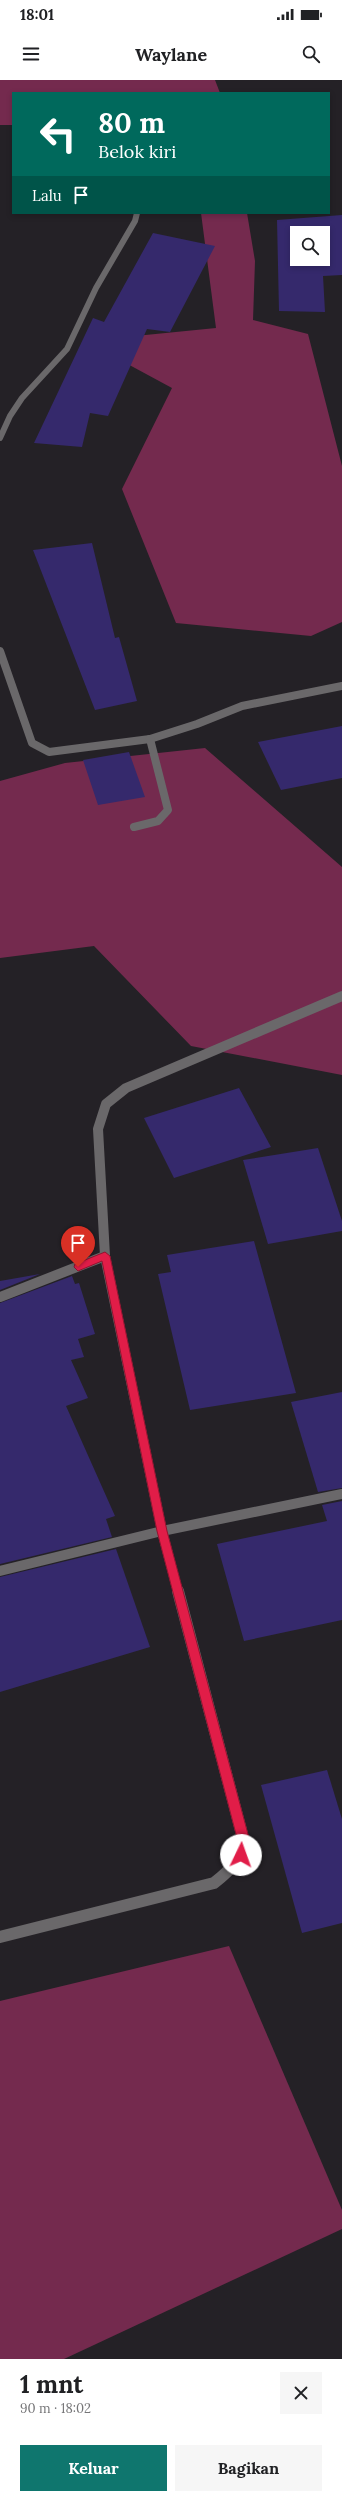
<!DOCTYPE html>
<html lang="id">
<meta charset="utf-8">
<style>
body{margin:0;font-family:Lora,serif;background:#f6f6f6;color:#202124;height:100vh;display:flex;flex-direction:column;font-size:15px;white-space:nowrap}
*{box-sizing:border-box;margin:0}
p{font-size:13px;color:#757577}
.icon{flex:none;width:22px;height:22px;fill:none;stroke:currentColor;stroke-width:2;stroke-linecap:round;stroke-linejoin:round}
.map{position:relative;height:2279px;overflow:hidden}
.sheet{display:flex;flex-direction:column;background:#fff;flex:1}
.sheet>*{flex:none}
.top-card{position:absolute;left:12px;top:12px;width:318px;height:122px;border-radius:0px;box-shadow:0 2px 6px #0003;background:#00695c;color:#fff;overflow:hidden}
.controls{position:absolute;left:290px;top:146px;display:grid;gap:8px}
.controls a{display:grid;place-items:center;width:40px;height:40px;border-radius:0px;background:#fff;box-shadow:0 2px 6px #0003;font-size:20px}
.pin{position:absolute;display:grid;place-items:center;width:34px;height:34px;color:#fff;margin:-41px -17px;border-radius:50% 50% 50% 0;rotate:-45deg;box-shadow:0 0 4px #0007}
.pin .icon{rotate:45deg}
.me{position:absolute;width:44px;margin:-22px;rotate:3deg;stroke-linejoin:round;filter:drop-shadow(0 0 3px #0008)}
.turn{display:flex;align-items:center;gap:14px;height:84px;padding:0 20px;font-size:18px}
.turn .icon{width:52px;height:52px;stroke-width:2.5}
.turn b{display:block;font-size:28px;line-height:34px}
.then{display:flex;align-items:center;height:38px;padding:0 20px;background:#0003;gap:8px;font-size:15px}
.round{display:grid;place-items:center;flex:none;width:42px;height:42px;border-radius:0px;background:#f6f6f6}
.summary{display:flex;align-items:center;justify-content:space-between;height:68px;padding:0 20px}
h1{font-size:24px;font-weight:700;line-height:30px}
.primary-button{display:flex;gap:8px;margin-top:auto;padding:8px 20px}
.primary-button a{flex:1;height:46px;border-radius:0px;background:#0f766e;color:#fff;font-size:16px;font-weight:700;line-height:46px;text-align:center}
.primary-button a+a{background:#f6f6f6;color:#202124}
.status{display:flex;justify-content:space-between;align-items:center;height:28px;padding:0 20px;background:#fff;direction:ltr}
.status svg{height:11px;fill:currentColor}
header{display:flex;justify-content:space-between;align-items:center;height:52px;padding:0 20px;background:#fff;font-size:18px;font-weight:700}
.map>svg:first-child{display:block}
.forest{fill:#742a4e}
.building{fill:#35296c;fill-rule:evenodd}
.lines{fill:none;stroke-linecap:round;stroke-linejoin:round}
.minor-far3{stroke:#6a686a;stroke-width:6}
.minor-far2{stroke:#6a686a;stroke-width:8}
.minor-far1{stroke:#6a686a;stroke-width:10}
.minor{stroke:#6a686a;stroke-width:12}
.route{fill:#e11d48;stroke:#92132f}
</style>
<div class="status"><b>18:01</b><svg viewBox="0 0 49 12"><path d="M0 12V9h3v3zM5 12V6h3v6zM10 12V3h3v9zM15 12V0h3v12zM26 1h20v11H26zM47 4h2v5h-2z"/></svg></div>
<header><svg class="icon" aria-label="menu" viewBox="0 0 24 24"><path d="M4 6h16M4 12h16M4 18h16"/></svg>Waylane<svg class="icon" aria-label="search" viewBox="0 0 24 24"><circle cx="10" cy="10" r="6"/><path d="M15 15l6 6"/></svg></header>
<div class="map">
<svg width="342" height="2279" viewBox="0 0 342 2279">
<rect width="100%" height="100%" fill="#242126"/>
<g class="forest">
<polygon points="0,0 215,0 220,13 13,13 13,45 0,45"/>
<polygon points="201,133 247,133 255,181 253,240 308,254 342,386 342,542 311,556 176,543 122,409 172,308 85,261 216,248"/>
<polygon points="205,668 342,787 342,995 191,966 94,866 0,878 0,701 65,683"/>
<polygon points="229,1866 342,2130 342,2149 64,2279 0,2279 0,1921"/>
</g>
<g class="building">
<path d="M342,135V195L323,196L325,232L279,231L277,140ZM297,153H323V179H297Z"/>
<polygon points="153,153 215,166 170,252 147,249 108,336 90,333 82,367 34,363 93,238 104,242"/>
<polygon points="92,463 115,558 119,557 137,621 95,630 33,470"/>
<polygon points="342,646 342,698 281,710 258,662"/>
<polygon points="129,672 145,717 98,725 83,680"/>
<polygon points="239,1008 271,1067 174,1098 144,1038"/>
<polygon points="318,1068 342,1141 342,1151 268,1164 243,1080"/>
<polygon points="254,1161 296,1313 190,1330 158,1194 171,1192 167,1175"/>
<polygon points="40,1194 0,1210 0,1201"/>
<polygon points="72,1196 75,1204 79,1203 95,1254 78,1259 84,1277 71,1280 88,1318 66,1326 115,1436 106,1439 112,1457 0,1484 0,1223"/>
<polygon points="342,1312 342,1408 318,1412 291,1322"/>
<polygon points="342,1421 342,1540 244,1561 217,1464 327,1441 322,1425"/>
<polygon points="116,1469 150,1567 0,1612 0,1497"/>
<polygon points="327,1690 342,1739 342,1843 302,1853 261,1705"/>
</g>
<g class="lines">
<polyline class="minor-far3" points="0,358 10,336 22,318 67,269 96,208 135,141 137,133"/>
<g class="minor-far2">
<polyline points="0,571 32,663 49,672 150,659 197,644 242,626 342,606"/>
<polyline points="134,747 158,741 168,730 150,659"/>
</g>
<g class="minor-far1">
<polyline points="0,1217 105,1176"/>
<polyline points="0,1491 162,1451 342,1414"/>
<polyline points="178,1512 162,1451 105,1176 98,1049 106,1024 126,1008 342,916"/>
</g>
<path class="minor" d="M0,1857L214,1803C231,1790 240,1780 243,1758L178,1511"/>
</g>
<polygon class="route" points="105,1172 110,1176 167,1451 249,1758 247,1775 241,1780 236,1775 237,1758 157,1451 102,1181 78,1191 74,1187 75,1184"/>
</svg>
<div class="controls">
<a><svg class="icon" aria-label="search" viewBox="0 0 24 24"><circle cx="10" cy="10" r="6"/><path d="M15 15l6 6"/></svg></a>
</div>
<div class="pin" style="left:78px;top:1187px;background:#d93025"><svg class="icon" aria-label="arrive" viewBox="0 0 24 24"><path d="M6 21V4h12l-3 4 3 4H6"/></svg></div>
<svg class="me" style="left:241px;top:1775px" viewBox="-20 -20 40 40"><circle r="19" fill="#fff"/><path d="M0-13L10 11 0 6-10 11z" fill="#e11d48"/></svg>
<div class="top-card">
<div class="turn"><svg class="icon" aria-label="left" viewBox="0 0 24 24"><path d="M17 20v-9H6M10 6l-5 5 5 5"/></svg><div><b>80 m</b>Belok kiri</div></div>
<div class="then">Lalu<svg class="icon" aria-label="arrive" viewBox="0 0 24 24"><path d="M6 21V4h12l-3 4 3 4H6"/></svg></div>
</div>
</div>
<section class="sheet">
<div class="summary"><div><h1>1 mnt</h1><p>90 m · 18:02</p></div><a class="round"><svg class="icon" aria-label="close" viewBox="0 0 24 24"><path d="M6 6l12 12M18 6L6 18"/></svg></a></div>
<div class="primary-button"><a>Keluar</a><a>Bagikan</a></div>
</section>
